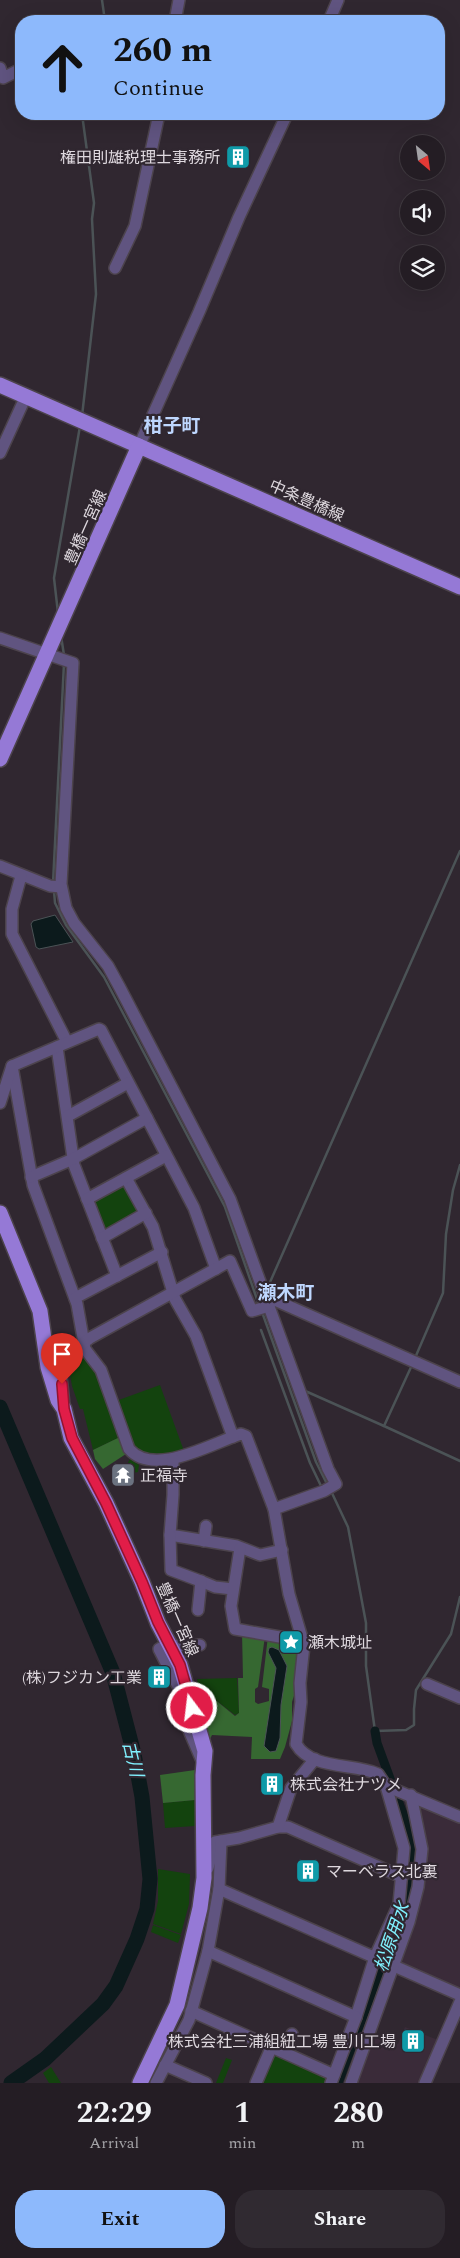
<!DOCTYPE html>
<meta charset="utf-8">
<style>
body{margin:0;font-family:Spectral,"Noto Sans JP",serif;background:#302a31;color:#f1f3f6;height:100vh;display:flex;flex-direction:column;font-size:19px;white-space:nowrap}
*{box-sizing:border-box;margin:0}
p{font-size:16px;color:#a3a2a6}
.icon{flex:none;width:28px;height:28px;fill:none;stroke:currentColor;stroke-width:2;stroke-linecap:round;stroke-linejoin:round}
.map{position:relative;height:2083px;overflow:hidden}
.sheet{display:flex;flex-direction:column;background:#241d24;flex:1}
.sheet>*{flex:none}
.hud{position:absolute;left:15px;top:15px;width:430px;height:105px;border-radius:20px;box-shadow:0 5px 20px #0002,0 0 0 1px #413b41;background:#8db9fc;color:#111;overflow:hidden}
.needle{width:32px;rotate:151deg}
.buttons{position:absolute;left:400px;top:135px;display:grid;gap:10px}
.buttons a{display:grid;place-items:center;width:45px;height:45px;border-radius:50%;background:#241d24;box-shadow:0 5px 20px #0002,0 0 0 1px #413b41;font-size:25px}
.pin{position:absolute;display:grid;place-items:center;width:42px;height:42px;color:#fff;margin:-51px -21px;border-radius:50% 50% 50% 0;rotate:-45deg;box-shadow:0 0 5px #0007}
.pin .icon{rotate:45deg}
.me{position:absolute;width:55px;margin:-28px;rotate:345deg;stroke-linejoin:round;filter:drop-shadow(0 0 4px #0008)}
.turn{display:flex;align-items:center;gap:18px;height:105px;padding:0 15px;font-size:22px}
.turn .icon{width:65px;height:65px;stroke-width:2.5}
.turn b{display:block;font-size:35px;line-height:42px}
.eta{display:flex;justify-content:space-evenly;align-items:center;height:85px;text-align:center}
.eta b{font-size:30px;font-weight:700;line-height:35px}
.primary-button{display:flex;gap:10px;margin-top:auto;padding:10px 15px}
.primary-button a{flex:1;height:58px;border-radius:20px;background:#8db9fc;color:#111;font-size:20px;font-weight:700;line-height:58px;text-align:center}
.primary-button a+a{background:#302a31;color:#f1f3f6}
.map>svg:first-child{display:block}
.built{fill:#3a2b39}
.green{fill:#13430e}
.forest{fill:#366831}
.water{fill:#0c1a1c;stroke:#4b5356}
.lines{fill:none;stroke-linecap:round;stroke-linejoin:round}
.stream{stroke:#4b5356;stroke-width:2.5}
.canal{stroke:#0c1a1c;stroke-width:9}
.river{stroke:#0c1a1c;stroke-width:15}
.minor-casing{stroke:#4c434c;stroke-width:14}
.major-casing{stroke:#4c434c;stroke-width:18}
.minor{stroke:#605480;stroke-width:11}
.major{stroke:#9579d6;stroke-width:15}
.route-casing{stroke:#92132f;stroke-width:12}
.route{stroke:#e11d48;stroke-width:9}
.labels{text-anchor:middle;stroke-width:4.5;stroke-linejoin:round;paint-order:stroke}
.poi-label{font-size:16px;fill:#ded8de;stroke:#302730;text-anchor:start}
.street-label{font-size:16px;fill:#ded8de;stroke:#302730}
.water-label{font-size:18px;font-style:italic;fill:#80f0fe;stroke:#302730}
.quarter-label{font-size:19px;font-weight:bold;fill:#bed7fe;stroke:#302730}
</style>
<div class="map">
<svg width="460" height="2083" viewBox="0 0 460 2083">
<rect width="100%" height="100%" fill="#302730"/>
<g class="built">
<polygon points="420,1804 460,1822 460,1988 456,1990 403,1966 400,1962 417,1919 426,1877 427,1850 424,1828 417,1807"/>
<polygon points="405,2027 438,2040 419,2083 357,2083 374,2034 398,2044"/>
</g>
<g class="green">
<polygon points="121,1184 127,1186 139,1208 137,1215 108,1231 102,1228 93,1204 96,1198"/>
<polygon points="79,1340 59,1360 58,1343"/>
<polygon points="79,1351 96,1368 122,1436 93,1450 83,1409 80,1409 72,1386 69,1369 65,1369 64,1366"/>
<polygon points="160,1385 184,1451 147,1458 133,1448 116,1401"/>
<polygon points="130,1459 139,1465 138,1472 133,1473 126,1466"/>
<polygon points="237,1678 239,1713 235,1715 208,1694 201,1701 197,1679"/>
<polygon points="195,1800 195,1826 165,1828 163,1803"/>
<polygon points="158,1869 190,1874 189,1904 181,1934 153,1924 158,1901"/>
<polygon points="153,1925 181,1935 178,1943 151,1932"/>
<polygon points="272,2052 328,2076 325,2083 258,2083"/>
<polygon points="226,2058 232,2060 223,2083 216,2083"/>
<polygon points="51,2067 61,2083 49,2083 43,2073"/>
</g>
<g class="forest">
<polygon points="122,1436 129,1452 103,1469 95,1459 93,1450"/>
<polygon points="242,1632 265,1636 258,1687 255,1689 255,1702 258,1704 269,1701 269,1689 262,1687 268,1636 299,1642 300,1677 292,1702 292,1721 285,1747 280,1759 251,1759 252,1737 212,1735 210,1739 206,1738 201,1701 208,1694 235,1716 239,1713 238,1678 243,1678"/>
<polygon points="195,1770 195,1800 163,1803 160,1775"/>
</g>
<g class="water">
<polygon points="55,915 73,942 39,949 36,947 31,924 33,921"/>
<polygon points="272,1647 279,1650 287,1666 281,1705 280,1738 276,1751 270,1752 264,1746 276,1668 268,1652 269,1648"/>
</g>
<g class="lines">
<g class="stream">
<polyline points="102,0 105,21"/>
<polyline points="82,416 96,294 92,219 94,203 82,114"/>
<polyline points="58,613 54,578 80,426"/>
<polyline points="61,636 64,655"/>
<polyline points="53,883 64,663"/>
<polyline points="54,891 55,903 66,925 104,977 225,1207 259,1305"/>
<polyline points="267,1289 460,851"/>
<polyline points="262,1312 316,1462 327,1484"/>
<polyline points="261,1330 310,1463 321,1486"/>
<polyline points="415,1358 443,1293 446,1234 453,1190 460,1165"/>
<polyline points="412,1365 384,1426 460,1461"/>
<polyline points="303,1390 384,1426"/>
<polyline points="331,1491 348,1527 366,1623 366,1666 375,1731 406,1730 414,1725 414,1709 416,1690 451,1634 460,1597"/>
</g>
<polyline class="canal" points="338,2083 404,1906 412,1868 410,1833 377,1743 375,1731"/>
<polyline class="river" points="0,1407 113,1673 134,1754 142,1797 150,1879 147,1909 137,1939 116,1986 103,2004 45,2059 11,2083"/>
<defs>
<g id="minor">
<polyline points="175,21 179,0"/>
<polyline points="329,21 338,0"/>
<polyline points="0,68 3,78 21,69"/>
<polyline points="115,268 135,226 159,114"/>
<polyline points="139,446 199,312 239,217 287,114"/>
<polyline points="0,453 26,396"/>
<polyline points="0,638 73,663 61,884 66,908 74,923 108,966 120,988 230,1199 328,1469 336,1484 324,1491 274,1509"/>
<polyline points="0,866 50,886 61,887"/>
<polyline points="21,876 12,909 12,934 67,1042"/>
<polyline points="57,1047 74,1165 117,1276"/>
<path d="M12,1066L33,1185L77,1304L85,1349L101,1370L129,1449C154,1478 212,1443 241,1434L246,1436L274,1509L289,1594L304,1645L300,1683L301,1702L296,1744C311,1770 354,1763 378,1774L386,1786L404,1848L399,1904L375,1957L356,2017L331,2083"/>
<polyline points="0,1103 12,1066 99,1029 101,1030 194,1208 216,1269"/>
<polyline points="68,1116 128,1083"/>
<polyline points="31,1177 73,1159 147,1118"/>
<polyline points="126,1178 153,1227 175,1299 196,1336 233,1437"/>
<polyline points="87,1199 166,1156"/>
<polyline points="102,1238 146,1213"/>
<polyline points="75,1298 162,1252"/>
<polyline points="267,1298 277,1301 460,1382"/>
<path d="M64,1405L60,1367C65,1355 80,1346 90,1338L230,1261L252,1311L269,1306"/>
<polyline points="173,1459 173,1495 170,1535 237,1546 260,1555 282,1550"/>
<polyline points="170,1535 171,1570 203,1582 215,1587 233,1589"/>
<polyline points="204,1541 206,1526"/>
<polyline points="240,1548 231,1606 235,1629 285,1638 303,1639"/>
<polyline points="198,1610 201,1581"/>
<polyline points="200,1645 165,1646 159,1649 179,1688 185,1721 203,1763"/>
<polyline points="427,1684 460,1698"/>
<polyline points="386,1786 460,1817"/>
<polyline points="278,1827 288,1827 402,1877"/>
<polyline points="208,1868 215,1842 239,1838 278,1827 291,1788 315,1759"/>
<polyline points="219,1889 460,1995"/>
<polyline points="208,1951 356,2017"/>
<polyline points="191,2011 334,2075"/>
<polyline points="285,2052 292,2034"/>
<polyline points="165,2065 206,2083"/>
<polyline points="156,2083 189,2020 208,1951 219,1889 221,1841"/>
<polyline points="256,2083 272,2046"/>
<polyline points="351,2083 409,1922 418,1887 422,1849 411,1795"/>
<polyline points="425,2083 460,2002"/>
</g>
<g id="major">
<polyline points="0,385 460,587"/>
<polyline points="0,759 139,446"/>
<polyline points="0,1213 40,1311 48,1367 58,1400 64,1409 71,1438 106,1503 142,1582 158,1623 180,1665 205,1751 203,1775 204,1878 200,1908 177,2005 140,2083"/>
</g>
</defs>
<use href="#minor" class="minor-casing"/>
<use href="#major" class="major-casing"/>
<use href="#minor" class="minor"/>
<use href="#major" class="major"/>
</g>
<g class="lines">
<defs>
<polyline id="route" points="62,1384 64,1409 72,1438 106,1503 142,1582 158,1622 180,1665 192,1708"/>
</defs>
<use href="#route" class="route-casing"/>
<use href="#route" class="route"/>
</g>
<defs>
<symbol id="building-square" viewBox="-11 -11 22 22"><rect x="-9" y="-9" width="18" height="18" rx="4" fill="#0f9aa8" stroke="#302730"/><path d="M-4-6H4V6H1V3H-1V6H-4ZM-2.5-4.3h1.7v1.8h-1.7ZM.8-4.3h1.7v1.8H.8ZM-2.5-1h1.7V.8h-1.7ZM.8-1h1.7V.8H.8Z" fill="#fff"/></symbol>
<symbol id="temple-square" viewBox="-11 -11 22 22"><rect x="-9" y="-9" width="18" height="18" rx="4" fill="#6b7280" stroke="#302730"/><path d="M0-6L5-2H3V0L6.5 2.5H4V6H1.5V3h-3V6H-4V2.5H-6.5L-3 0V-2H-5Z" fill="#fff"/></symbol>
<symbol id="sight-square" viewBox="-11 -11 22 22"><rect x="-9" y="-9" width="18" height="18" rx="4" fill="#0f9aa8" stroke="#302730"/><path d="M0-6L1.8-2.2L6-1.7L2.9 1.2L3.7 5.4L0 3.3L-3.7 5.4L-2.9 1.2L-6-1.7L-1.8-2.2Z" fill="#fff"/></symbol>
</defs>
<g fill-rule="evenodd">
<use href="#building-square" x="224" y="143" width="28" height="28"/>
<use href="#temple-square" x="109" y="1461" width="28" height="28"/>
<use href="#sight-square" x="277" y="1628" width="28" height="28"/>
<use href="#building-square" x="145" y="1663" width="28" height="28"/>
<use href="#building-square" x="258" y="1770" width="28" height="28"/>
<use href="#building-square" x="294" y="1857" width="28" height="28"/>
<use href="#building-square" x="399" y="2027" width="28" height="28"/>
</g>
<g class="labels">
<g class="poi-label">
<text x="220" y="163" text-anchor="end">権田則雄税理士事務所</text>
<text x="140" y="1481">正福寺</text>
<text x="308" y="1648">瀬木城址</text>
<text x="142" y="1683" text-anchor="end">(株)フジカン工業</text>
<text x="290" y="1790">株式会社ナツメ</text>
<text x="326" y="1877">マーベラス北裏</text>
<text x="396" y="2047" text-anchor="end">株式会社三浦組紐工場 豊川工場</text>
</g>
<g class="street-label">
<text transform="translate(307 500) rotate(24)" y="6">中条豊橋線</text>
<text transform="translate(85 527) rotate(-66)" y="6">豊橋一宮線</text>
<text transform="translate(178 1619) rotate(66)" y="6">豊橋一宮線</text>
</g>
<g class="water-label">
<text transform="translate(133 1759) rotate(77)" y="6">古川</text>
<text transform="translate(392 1937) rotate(-71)" y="6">松原用水</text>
</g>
<g class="quarter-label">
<text x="172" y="432">柑子町</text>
<text x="286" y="1299">瀬木町</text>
</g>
</g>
</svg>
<div class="buttons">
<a><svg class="needle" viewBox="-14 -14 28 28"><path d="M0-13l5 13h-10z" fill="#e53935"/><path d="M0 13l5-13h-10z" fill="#a3a2a6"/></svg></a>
<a><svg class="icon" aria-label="sound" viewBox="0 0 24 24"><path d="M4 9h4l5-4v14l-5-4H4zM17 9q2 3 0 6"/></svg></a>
<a><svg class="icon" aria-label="layers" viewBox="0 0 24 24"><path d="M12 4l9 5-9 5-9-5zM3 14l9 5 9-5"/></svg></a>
</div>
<div class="pin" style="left:62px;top:1384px;background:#d93025"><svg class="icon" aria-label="arrive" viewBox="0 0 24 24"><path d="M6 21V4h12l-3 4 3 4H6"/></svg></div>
<svg class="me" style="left:192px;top:1708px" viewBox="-20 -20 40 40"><circle r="17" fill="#e11d48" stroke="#fff" stroke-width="3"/><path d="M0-11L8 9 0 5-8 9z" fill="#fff"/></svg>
<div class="hud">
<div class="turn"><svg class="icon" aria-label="ahead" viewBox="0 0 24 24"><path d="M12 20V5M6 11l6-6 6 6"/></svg><div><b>260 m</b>Continue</div></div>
</div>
</div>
<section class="sheet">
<div class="eta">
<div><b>22:29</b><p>Arrival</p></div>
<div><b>1</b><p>min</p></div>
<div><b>280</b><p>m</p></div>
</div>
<div class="primary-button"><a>Exit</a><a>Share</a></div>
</section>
